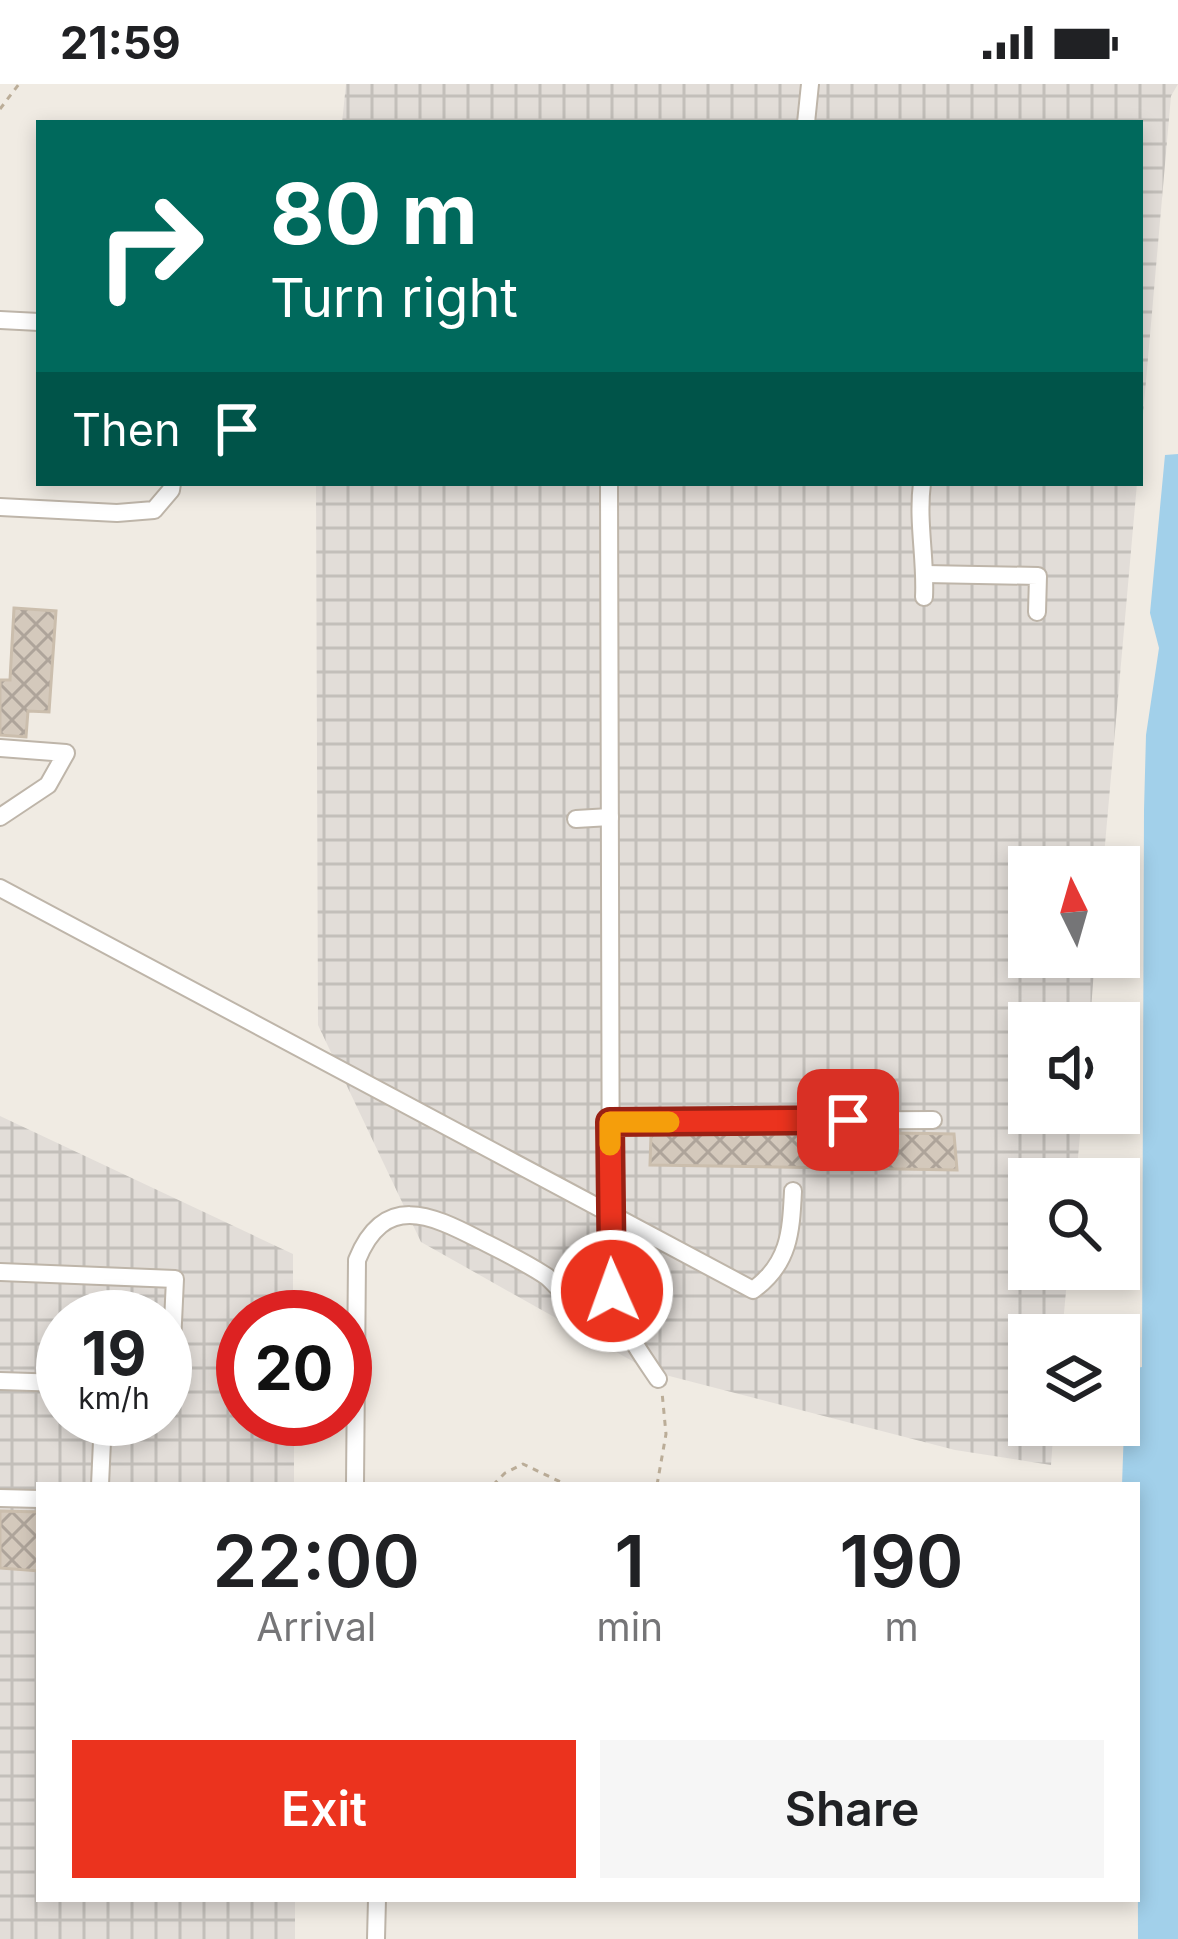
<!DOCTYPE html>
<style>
body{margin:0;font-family:Inter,sans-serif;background:#f6f6f6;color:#202124;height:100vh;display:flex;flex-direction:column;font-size:45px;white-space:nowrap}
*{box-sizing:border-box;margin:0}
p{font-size:39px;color:#757577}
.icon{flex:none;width:66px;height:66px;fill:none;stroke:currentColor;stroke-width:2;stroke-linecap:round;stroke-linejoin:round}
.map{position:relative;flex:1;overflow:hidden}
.sheet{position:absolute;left:36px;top:1398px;width:1104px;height:420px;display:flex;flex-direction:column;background:#fff;border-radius:0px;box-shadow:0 6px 18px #0003}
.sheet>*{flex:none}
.top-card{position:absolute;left:36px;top:36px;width:1107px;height:366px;border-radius:0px;box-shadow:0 6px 18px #0003;background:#00695c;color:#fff;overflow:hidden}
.needle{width:78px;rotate:355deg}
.tools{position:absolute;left:1008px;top:762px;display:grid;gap:24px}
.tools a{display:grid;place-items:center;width:132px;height:132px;border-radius:0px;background:#fff;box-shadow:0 6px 18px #0003;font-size:60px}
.speed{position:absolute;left:36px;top:1206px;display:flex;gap:24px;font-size:60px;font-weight:700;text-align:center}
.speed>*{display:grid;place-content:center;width:156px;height:156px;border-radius:50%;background:#fff;box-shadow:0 6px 18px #0003;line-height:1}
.speed small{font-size:30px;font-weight:400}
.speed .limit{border:18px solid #d22;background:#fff;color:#111}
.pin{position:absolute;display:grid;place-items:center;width:102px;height:102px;color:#fff;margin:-51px;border-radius:24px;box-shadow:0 6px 18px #0006}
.me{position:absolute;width:132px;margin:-66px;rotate:358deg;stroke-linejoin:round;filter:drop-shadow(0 0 9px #0008)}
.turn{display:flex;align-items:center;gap:42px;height:252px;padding:0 36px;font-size:54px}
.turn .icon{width:156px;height:156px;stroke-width:2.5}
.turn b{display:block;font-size:84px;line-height:102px}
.then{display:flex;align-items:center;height:114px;padding:0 36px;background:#0003;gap:24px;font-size:45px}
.eta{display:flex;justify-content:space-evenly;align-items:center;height:204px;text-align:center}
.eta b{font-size:72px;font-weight:600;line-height:84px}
.primary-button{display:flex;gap:24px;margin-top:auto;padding:24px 36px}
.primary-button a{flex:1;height:138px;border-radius:0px;background:#eb331e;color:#fff;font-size:48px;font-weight:600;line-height:138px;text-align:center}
.primary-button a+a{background:#f6f6f6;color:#202124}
.status{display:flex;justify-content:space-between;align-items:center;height:84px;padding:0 60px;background:#fff;direction:ltr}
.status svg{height:33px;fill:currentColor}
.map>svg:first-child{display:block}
.industrial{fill:url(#industrial-grid);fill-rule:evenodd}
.water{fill:#a2d0ea}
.building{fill:url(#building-cross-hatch);stroke:#cbbead;stroke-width:3}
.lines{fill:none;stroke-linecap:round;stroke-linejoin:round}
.minor-casing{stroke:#beb5a9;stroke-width:20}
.path{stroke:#bbad98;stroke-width:3;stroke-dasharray:6 6;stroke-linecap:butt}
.minor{stroke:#fff;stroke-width:16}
.route-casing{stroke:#992114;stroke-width:30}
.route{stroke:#eb331e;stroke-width:21}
.slow{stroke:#f59e0b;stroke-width:21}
</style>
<div class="status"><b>21:59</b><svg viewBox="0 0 49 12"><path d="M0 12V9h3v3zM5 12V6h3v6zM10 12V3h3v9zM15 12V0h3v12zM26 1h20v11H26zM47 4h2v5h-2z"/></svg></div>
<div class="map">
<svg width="1178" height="1855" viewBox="0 0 1178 1855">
<defs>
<pattern id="industrial-grid" width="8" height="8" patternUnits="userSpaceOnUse" patternTransform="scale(3)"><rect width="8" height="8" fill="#e2ddd8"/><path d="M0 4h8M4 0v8" fill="none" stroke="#c3bfba"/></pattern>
<pattern id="building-cross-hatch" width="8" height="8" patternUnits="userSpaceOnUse" patternTransform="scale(3)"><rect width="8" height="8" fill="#d4c9bc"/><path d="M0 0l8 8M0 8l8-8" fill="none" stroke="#aea49a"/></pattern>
</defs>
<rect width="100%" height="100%" fill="#f0ebe3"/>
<g class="industrial">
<polygon points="346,0 1178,0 1171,12 1140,365 1140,39 342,39"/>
<polygon points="316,399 1137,399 1103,783 1029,783 1029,873 1095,873 1090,939 1029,939 1029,1029 1082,1029 1076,1095 1029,1095 1029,1185 1068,1185 1062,1251 1029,1251 1029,1341 1054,1341 1051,1381 955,1366 650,1287 421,1158 318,941"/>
<path d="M0,1032L293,1170V1233H243V1335H294V1401H39V1815H295V1855H0ZM63,1233H165V1335H63Z"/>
</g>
<polygon class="water" points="1178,370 1178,1855 1138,1855 1137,1401 1122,1401 1126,1286 1142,1283 1144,726 1146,651 1159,564 1150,529 1165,371"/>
<g class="building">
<polygon points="14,524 56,527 49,628 28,627 26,653 0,651 0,596 10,596"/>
<polygon points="898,1049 954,1050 957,1086 650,1081 651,1051"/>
<polygon points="0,1427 39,1428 39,1487 0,1484"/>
</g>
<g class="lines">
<defs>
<g id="minor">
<polyline points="806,39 810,0"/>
<polyline points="0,236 39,238"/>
<path d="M609,399L611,1194C615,1235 635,1261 658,1295"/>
<path d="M922,399C917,438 926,475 924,513"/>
<polyline points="0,423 117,429 154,426 171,406 172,399"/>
<polyline points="925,490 1038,492 1037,528"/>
<polyline points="0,664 66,669 48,701 0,733"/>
<polyline points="576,735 610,733"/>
<path d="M0,804L753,1206C789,1180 791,1149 793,1107"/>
<polyline points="610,1038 933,1036"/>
<polyline points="0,1188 175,1195 170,1303 165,1303"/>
<polyline points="0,1297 63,1299"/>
<polyline points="100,1401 103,1335"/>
<path d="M355,1401L357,1176C384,1109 430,1130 480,1156C502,1167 525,1178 546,1192C554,1198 559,1207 567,1211C581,1218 597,1211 612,1207"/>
<polyline points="0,1414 39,1415"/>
<polyline points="376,1855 377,1815"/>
</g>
</defs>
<use href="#minor" class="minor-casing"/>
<g class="path">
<polyline points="0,25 19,0"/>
<polyline points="493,1401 505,1389 523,1380 567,1401"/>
<polyline points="657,1401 666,1350 662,1308"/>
</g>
<use href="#minor" class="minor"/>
</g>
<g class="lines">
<defs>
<polyline id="route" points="612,1207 610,1038 848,1036"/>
</defs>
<use href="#route" class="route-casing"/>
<use href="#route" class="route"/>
<polyline class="slow" points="610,1061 610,1038 669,1038"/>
</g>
</svg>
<div class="tools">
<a><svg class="needle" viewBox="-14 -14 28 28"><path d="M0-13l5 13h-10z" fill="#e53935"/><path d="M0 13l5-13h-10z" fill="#757577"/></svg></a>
<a><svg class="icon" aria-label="sound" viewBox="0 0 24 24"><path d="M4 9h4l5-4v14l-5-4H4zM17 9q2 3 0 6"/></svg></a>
<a><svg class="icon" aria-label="search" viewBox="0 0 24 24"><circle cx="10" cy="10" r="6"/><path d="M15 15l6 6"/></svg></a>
<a><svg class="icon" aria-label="layers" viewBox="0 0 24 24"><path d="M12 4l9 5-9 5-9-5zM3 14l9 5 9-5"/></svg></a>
</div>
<div class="speed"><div>19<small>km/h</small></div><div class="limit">20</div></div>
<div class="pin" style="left:848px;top:1036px;background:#d93025"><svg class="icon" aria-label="arrive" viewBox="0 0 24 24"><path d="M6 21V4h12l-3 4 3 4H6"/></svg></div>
<svg class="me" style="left:612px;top:1207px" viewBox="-20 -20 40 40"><circle r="17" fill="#eb331e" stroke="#fff" stroke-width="3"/><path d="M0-11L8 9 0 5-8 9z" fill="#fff"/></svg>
<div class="top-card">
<div class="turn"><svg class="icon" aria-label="right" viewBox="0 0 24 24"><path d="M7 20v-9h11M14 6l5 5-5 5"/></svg><div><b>80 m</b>Turn right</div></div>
<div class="then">Then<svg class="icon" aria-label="arrive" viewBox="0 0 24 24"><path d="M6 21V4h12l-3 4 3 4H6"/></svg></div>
</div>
<section class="sheet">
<div class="eta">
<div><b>22:00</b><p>Arrival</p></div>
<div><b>1</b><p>min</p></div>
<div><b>190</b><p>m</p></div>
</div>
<div class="primary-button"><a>Exit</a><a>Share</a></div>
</section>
</div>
